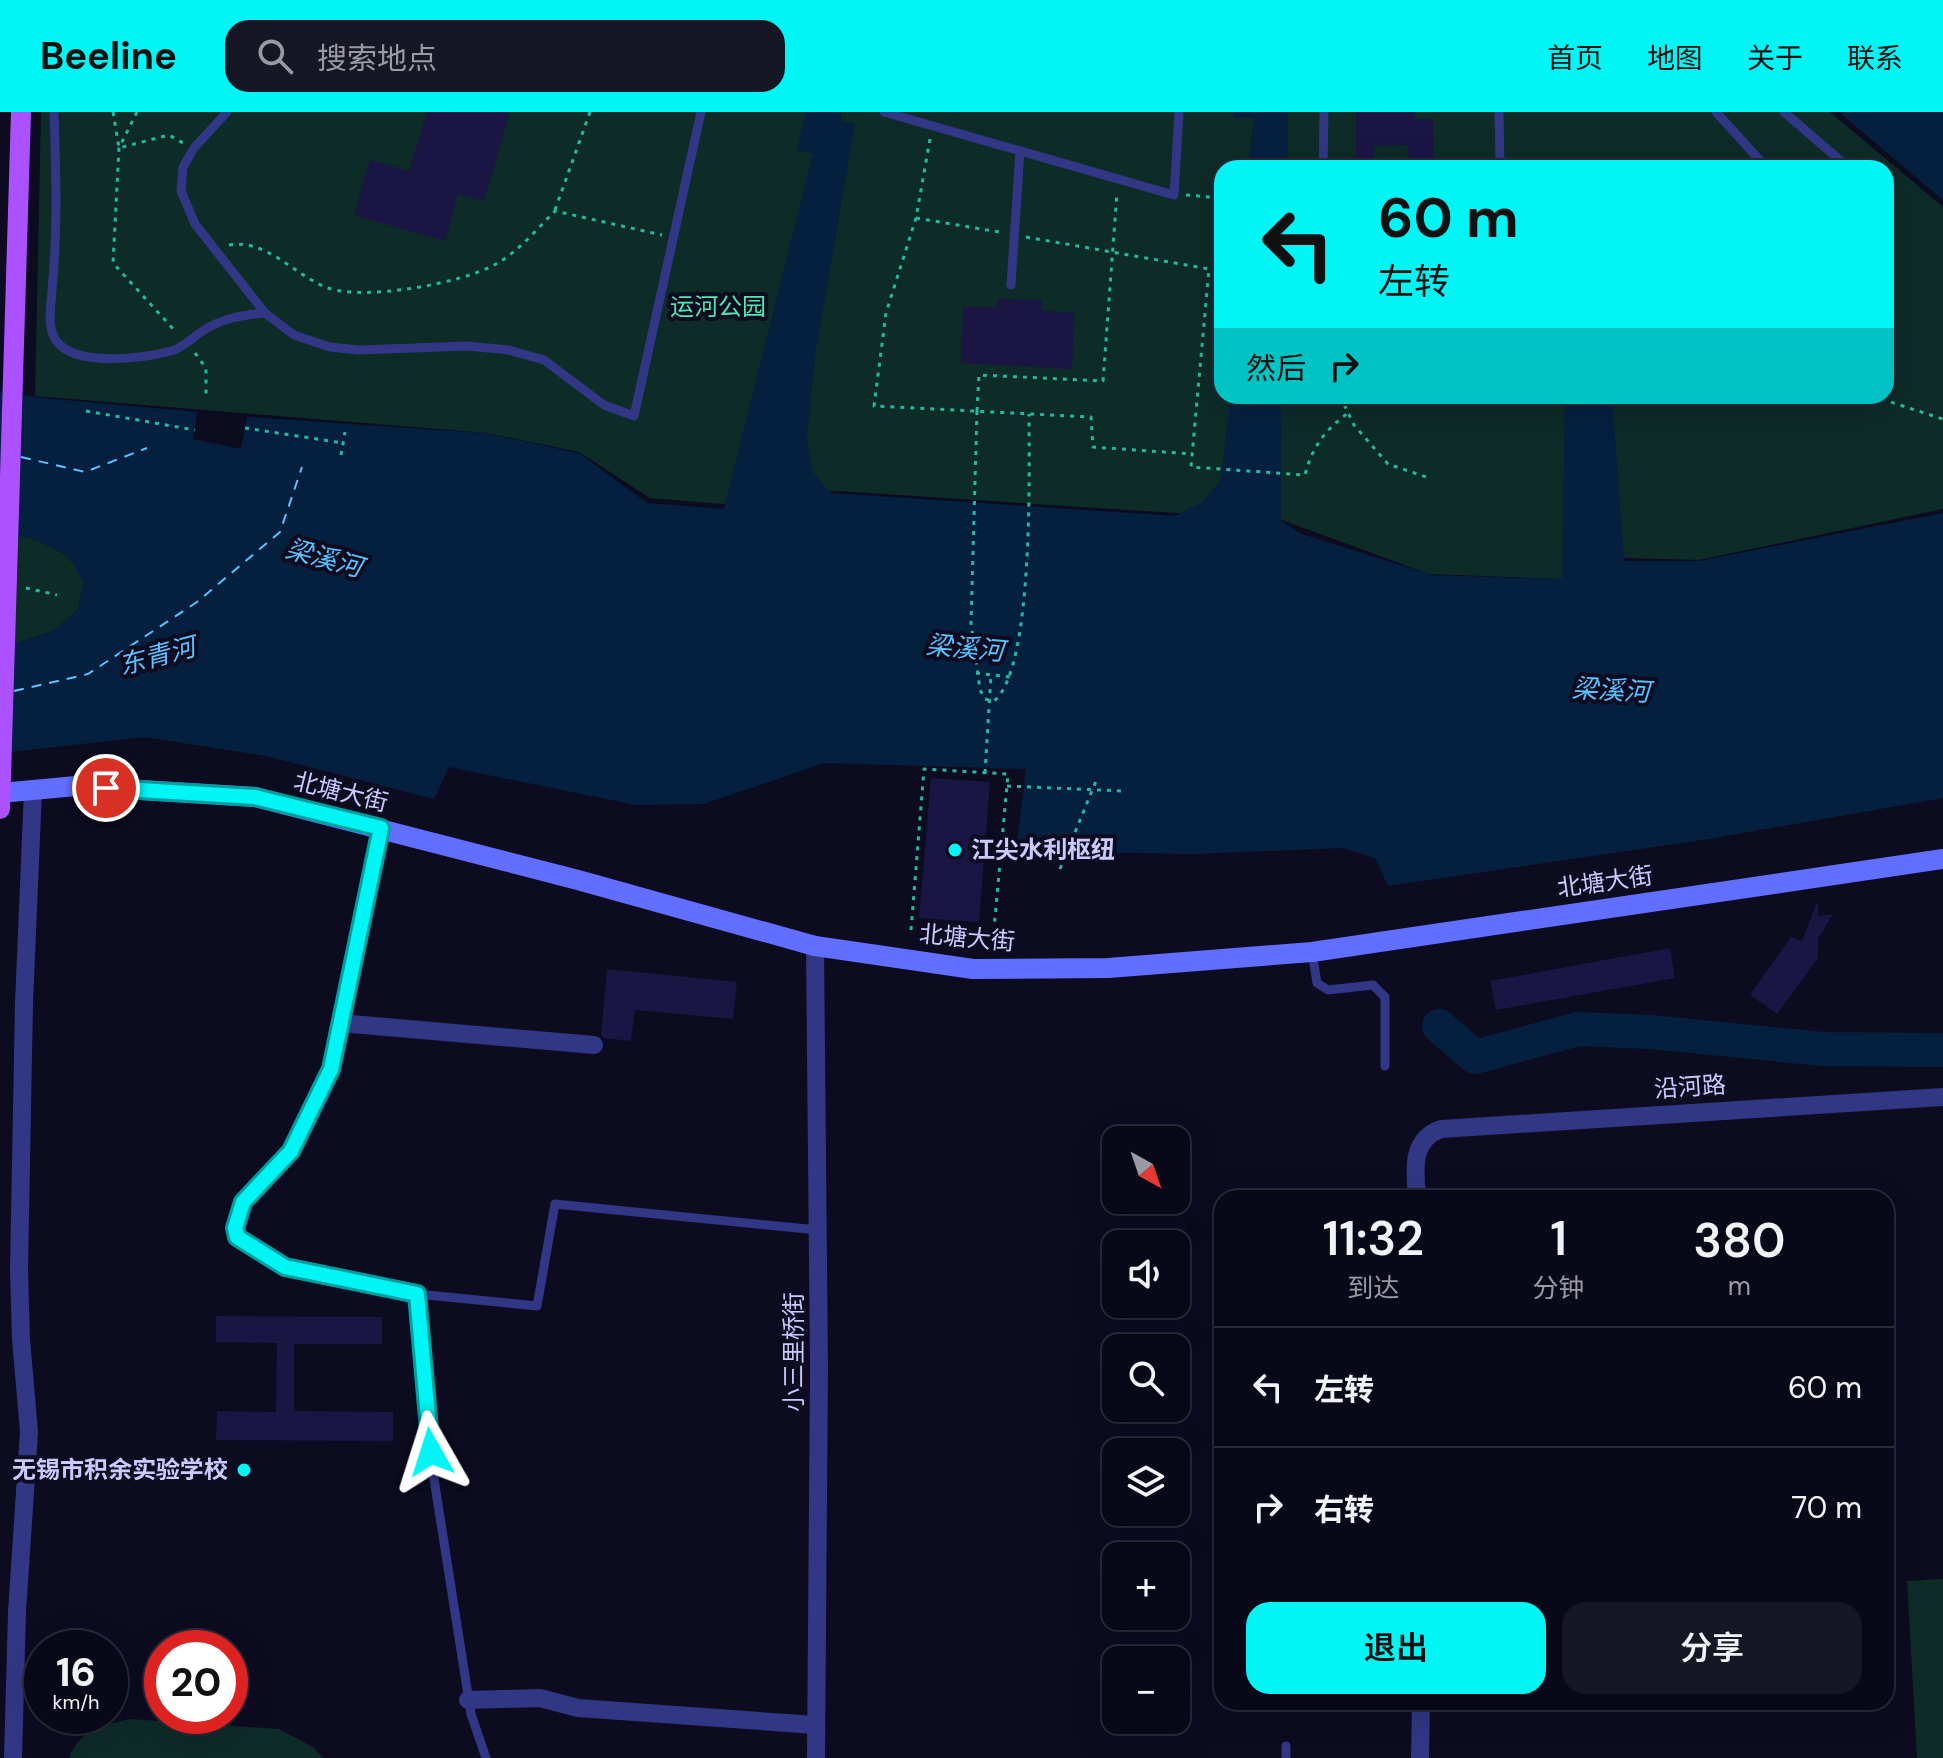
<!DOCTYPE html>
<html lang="zh">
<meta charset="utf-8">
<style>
body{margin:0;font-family:"DM Sans","Noto Sans SC",sans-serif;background:#171625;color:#f1f3f6;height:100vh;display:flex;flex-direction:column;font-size:30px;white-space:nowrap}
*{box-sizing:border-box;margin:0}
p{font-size:26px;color:#999aa2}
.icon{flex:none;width:44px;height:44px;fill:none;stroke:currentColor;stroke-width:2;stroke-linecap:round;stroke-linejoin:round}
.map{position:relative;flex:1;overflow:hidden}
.sheet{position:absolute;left:1214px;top:1078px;width:680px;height:520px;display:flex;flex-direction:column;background:#090818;border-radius:24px;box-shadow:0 8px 32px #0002,0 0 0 2px #292937}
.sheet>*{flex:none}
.hud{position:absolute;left:1214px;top:48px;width:680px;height:244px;border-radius:24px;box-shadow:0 8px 32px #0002,0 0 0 2px #292937;background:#00f5f4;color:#111;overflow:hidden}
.needle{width:52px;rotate:140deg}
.tools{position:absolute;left:1102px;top:1014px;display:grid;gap:16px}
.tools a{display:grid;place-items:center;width:88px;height:88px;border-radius:16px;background:#090818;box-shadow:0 8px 32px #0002,0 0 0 2px #292937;font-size:40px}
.speed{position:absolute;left:24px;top:1518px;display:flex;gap:16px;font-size:40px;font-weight:700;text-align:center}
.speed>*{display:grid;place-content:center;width:104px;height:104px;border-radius:50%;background:#090818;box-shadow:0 8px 32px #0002,0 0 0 2px #292937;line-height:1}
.speed small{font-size:20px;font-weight:400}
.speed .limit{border:12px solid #d22;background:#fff;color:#111}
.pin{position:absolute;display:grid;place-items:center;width:68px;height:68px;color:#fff;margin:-34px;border:4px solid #fff;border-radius:50%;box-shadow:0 2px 8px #0007}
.me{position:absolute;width:88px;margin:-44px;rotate:354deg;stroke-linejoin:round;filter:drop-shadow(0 0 6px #0008)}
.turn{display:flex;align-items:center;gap:28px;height:168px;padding:0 32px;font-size:36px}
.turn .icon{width:104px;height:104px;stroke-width:2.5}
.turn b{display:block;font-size:56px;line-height:68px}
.then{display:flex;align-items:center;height:76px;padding:0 32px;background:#0003;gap:16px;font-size:30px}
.eta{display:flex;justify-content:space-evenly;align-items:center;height:136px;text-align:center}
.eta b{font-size:48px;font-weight:600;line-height:56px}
.button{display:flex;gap:16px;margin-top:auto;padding:16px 32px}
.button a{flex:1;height:92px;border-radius:24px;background:#00f5f4;color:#111;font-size:32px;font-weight:600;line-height:92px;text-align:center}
.button a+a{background:#171625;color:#f1f3f6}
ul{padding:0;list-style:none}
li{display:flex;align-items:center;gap:24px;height:120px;padding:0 32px;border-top:2px solid #292937}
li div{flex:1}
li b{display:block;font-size:30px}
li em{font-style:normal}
header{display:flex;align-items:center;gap:48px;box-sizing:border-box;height:112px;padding:0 40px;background:#00f5f4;color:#111}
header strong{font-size:38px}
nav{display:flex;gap:44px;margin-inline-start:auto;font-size:28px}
.search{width:560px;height:72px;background:#171625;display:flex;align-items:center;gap:20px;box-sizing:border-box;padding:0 28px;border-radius:24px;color:#999aa2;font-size:30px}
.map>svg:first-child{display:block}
.green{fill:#0d2b27;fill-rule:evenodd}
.water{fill:#05203f}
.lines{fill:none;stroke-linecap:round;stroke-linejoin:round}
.river{stroke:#05203f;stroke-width:34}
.ferry{stroke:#58c3ff;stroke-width:2;stroke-dasharray:10 8;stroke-linecap:butt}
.building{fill:#1a1543}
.path{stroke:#23baa1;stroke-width:3;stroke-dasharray:4 6;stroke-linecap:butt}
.lane{stroke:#313784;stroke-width:9}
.street{stroke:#313784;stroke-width:18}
.secondary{stroke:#616eff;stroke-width:20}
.path-bridge{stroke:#23baa1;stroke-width:3;stroke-dasharray:4 6;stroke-linecap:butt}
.primary-bridge{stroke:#ac51ff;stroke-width:20}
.route-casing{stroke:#009f9f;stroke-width:20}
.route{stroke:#00f5f4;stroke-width:14}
.poi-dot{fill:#00f5f4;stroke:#0c0b20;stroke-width:3}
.labels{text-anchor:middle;stroke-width:8;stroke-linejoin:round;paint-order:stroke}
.park-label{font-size:24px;fill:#4ce9b1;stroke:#0c0b20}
.street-label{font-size:24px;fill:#cbcaff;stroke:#0c0b20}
.poi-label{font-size:24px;font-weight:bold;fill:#cbcaff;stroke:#0c0b20;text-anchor:start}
.water-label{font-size:26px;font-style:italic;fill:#58c3ff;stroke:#0c0b20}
</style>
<header>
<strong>Beeline</strong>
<div class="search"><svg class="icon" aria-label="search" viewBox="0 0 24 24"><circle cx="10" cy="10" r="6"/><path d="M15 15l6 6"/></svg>搜索地点</div>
<nav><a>首页</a><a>地图</a><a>关于</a><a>联系</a></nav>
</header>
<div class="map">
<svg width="1943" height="1646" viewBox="0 0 1943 1646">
<rect width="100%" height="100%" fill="#0c0b20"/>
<g class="green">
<path d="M41,0H1830L1943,95V397L1699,448L1626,446L1562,467L1429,462L1282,408L837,379L721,392L650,386L579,340L486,321L35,284ZM1222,56H1886V284H1222Z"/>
<polygon points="0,418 39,429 68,444 84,470 78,498 53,519 0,536"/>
<polygon points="1943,1467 1943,1646 1917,1646 1907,1469"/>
<path d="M130,1607L279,1617L313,1635L323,1646H69C78,1619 105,1612 130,1607Z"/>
</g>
<g class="water">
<polygon points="806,0 842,0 841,9 855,12 815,244 807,327 813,360 830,381 1175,404 1202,390 1220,369 1231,284 1281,284 1281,409 1302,422 1432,463 1562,467 1565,284 1612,284 1624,449 1699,449 1943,401 1943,686 1709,727 1388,774 1375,746 1342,736 1194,742 1016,739 1026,657 824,651 704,692 636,693 449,655 434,687 266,644 145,625 0,641 0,536 53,519 78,498 84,470 68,444 39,429 0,418 0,279 43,286 197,300 193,327 241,337 247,305 484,321 579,341 647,391 724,397 813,42 797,38"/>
<polygon points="1234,0 1288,0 1288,56 1248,56 1254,6 1233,6"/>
<polygon points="1839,0 1943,0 1943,88"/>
</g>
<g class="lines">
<polyline class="river" points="1439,914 1475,945 1578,917 1651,920 1823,937 1943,938"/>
<g class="ferry">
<polyline points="21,345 85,360 147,336"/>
<polyline points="14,579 88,562 197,490 280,420 302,355"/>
</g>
</g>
<g class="building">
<polygon points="427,0 510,0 484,89 458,82 445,129 354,103 370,48 409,59"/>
<polygon points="1356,0 1415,0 1415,7 1433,7 1433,56 1409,56 1408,33 1374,34 1374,56 1356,56"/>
<polygon points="998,187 1042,188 1041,199 1074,200 1072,257 961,251 963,195 997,195"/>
<polygon points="931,666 990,670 979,810 919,806"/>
<polygon points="1816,792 1818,792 1818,804 1833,802 1818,827 1818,846 1777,902 1750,883 1791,825 1802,829"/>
<polygon points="1670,836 1675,866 1496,898 1490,869"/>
<polygon points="607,857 737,870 733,907 635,898 631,929 604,926 601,923"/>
<polygon points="216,1204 382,1205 382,1232 294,1232 294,1299 393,1300 393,1329 216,1328 217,1299 276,1300 277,1231 216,1230"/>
</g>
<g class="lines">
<g class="path">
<polyline points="113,0 119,36 169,23 183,31"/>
<polyline points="137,0 119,36 113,151 176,220"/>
<polyline points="930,27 916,106 886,201 874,294 1091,305 1093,335 1192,342"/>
<polyline points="1186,83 1222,86"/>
<polyline points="555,98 590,0"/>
<polyline points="916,106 999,120"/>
<path d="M1026,125L1209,157L1191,355L1305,363C1312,335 1325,318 1348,301"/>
<path d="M229,133C266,126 295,164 328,176C365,189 463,171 496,152C519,139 537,117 555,99L662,123"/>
<polyline points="195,241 206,256 206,285"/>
<polyline points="1340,284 1354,313 1388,352 1429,366"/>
<polyline points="1872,284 1943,307"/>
<polyline points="86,299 195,318"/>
<polyline points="977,299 979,263 1103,269 1117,81"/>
<polyline points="245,316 343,331"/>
<polyline points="341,343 345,320"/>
<polyline points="26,476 57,483"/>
<polyline points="976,561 1010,565"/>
<polyline points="985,661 991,563"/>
<polyline points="1007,674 1123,679"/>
<polyline points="1060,757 1096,669"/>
<polyline points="911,818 924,657 1008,662 993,828"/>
</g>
<g class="lane">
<path d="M54,0C56,60 58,118 52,178C51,195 46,217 58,231C79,255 144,246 171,239C182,237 192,226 201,220C222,206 242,203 265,201"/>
<polyline points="227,0 194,36 183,55 181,79 195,112 265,201 294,223 330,235 359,238 467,234 509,238 544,248 604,293 634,304 701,0"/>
<polyline points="884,0 1174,83 1179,0"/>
<polyline points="1499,0 1500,56"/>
<polyline points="1716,0 1767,56"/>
<polyline points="1784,0 1849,56"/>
<polyline points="1323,56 1324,0"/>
<polyline points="1011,173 1020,39"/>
<polyline points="1312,840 1317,871 1328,878 1373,873 1385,885 1385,954"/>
<polyline points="486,1646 471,1602 434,1367 417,1182 537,1194 555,1092 818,1118"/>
<polyline points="1286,1646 1286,1634"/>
</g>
<g class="street">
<polyline points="381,716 331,957 291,1039 243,1090 235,1116 237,1125 285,1155 417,1182"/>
<polyline points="815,834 819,1257 816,1646"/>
<polyline points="340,911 594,933"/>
<path d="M1417,1086C1415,1059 1410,1028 1441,1017L1943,985"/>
<polyline points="468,1588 540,1586 578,1596 815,1613"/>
<polyline points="13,1646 17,1500 29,1320 21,1227 19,1158 24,891 33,678"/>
<polyline points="1420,1646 1421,1590"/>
</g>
<polyline class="secondary" points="0,681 76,674 255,685 578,768 815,834 973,857 1108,856 1312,840 1943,747"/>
<path class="path-bridge" d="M977,299L971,511L980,578L985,587L994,589C1034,557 1029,357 1029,302"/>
<polyline class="primary-bridge" points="0,697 21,0"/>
</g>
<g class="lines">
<defs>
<polyline id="route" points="106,676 255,685 381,716 331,957 291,1039 243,1090 235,1116 237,1125 285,1155 417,1182 431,1340"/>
</defs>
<use href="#route" class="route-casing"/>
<use href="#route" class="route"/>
</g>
<g class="poi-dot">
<circle cx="955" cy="738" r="8"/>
<circle cx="244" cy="1358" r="8"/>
</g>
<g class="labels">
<g class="park-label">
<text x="718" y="203">运河公园</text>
</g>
<g class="street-label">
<text transform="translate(341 680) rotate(14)" y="8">北塘大街</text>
<text transform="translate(1605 770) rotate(-8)" y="8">北塘大街</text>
<text transform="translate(967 826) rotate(5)" y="8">北塘大街</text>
<text transform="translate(1690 975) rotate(-4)" y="8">沿河路</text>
<text transform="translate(794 1240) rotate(-90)" y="8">小三里桥街</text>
</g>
<g class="poi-label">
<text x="971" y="746">江尖水利枢纽</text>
<text x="228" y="1366" text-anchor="end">无锡市积余实验学校</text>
</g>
<g class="water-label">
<text transform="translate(324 446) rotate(15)" y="9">梁溪河</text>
<text transform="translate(965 536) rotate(5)" y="9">梁溪河</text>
<text transform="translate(157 544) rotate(-15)" y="9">东青河</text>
<text transform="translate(1611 578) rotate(3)" y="9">梁溪河</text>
</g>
</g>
</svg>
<div class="tools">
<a><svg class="needle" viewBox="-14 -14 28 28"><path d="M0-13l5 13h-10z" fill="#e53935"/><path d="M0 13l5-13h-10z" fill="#999aa2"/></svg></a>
<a><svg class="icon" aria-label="sound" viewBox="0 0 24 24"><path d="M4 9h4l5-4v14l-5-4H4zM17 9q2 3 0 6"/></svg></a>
<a><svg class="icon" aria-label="search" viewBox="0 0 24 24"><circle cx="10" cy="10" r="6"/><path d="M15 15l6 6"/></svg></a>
<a><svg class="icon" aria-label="layers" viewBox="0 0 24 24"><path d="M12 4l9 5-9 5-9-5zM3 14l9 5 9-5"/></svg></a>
<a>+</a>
<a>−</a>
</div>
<div class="speed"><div>16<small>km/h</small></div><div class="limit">20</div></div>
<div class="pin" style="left:106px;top:676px;background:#d93025"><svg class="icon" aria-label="arrive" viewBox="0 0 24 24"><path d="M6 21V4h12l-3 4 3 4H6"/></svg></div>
<svg class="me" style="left:431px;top:1340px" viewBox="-20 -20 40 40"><path d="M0-17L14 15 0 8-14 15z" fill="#00f5f4" stroke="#fff" stroke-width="4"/></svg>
<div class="hud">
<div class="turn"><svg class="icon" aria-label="left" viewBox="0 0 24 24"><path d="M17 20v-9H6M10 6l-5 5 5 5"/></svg><div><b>60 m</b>左转</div></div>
<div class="then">然后<svg class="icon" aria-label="right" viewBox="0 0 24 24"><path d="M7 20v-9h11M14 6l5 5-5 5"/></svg></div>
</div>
<section class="sheet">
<div class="eta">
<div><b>11:32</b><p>到达</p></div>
<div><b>1</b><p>分钟</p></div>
<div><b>380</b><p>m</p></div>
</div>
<ul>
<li><svg class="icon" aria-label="left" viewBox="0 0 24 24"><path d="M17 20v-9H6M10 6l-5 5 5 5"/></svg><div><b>左转</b></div><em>60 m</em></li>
<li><svg class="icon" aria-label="right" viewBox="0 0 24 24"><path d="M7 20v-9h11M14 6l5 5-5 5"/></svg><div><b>右转</b></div><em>70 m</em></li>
</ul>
<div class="button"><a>退出</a><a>分享</a></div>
</section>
</div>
